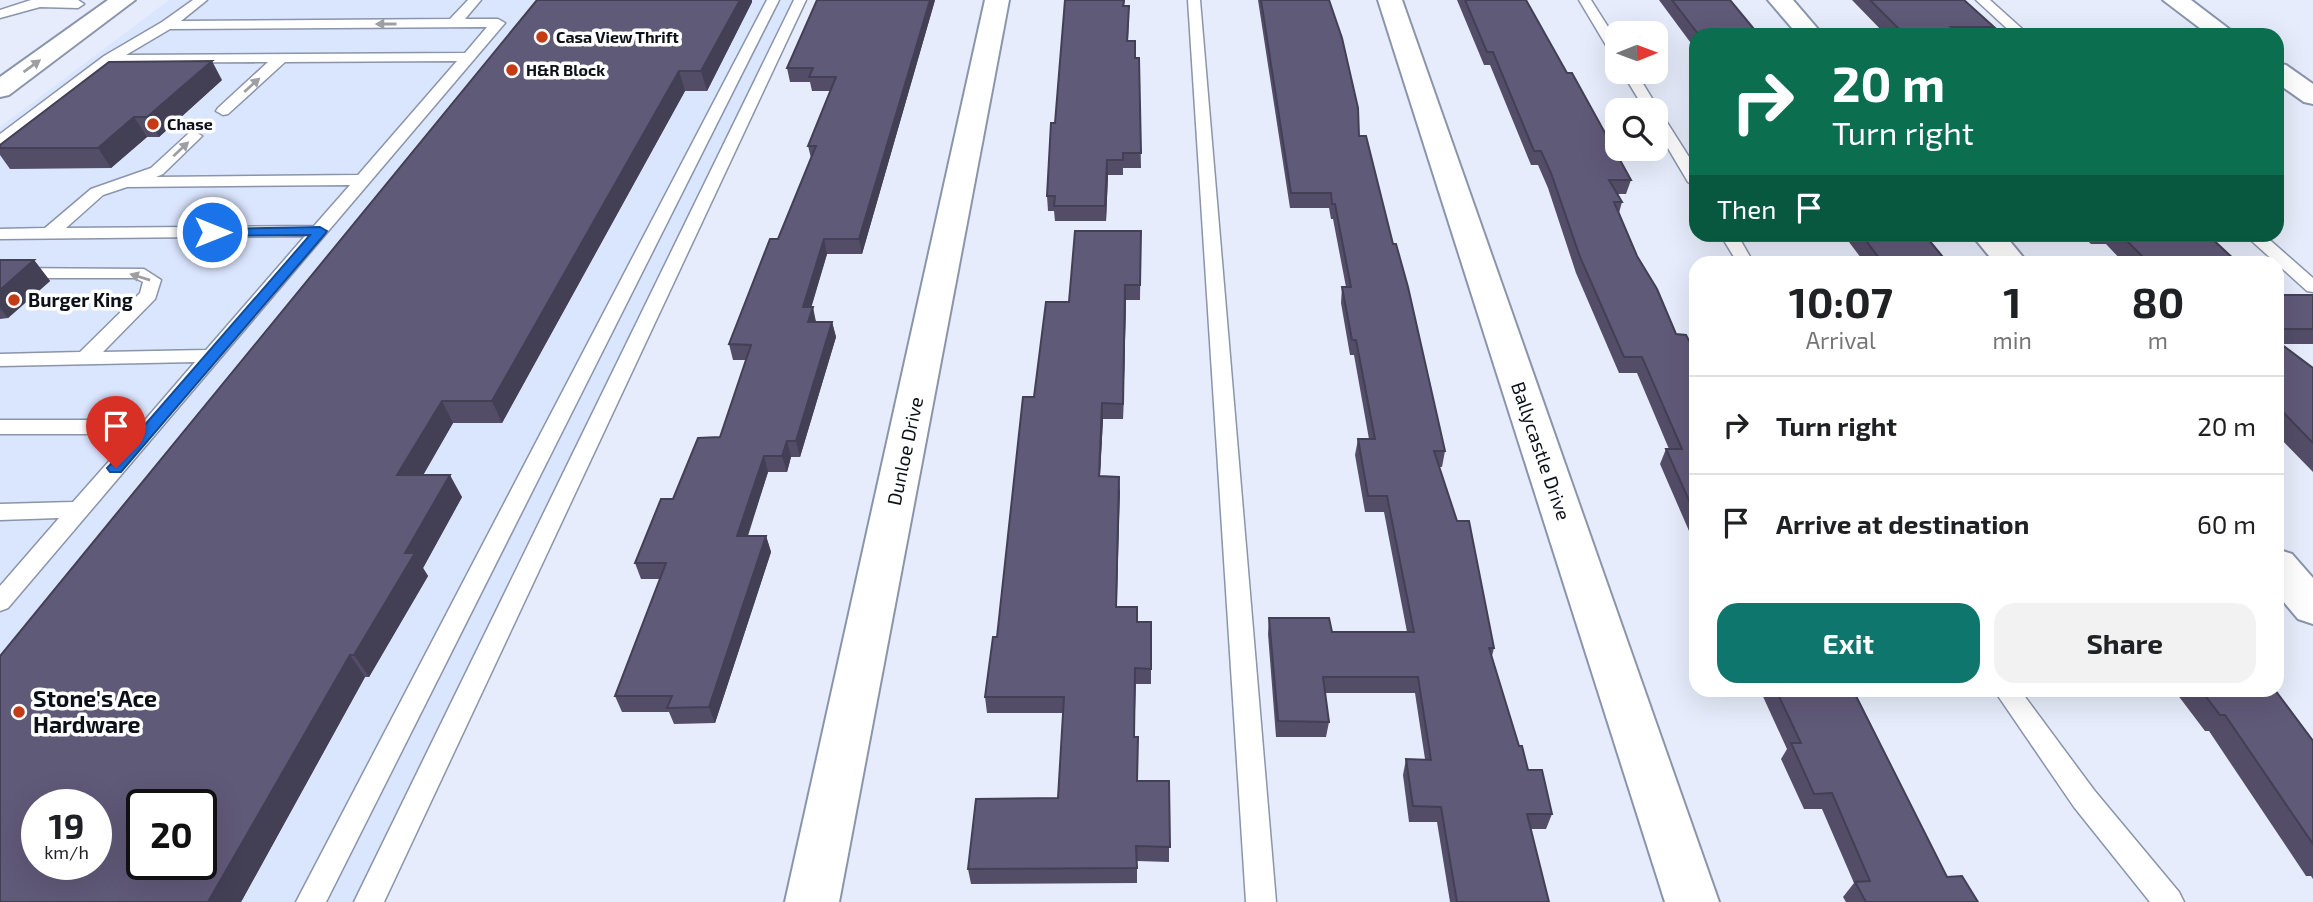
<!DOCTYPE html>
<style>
body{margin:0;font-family:"Exo 2",sans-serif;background:#f2f2f2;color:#202124;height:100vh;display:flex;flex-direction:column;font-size:26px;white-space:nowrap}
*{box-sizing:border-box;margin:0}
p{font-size:23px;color:#757577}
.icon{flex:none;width:38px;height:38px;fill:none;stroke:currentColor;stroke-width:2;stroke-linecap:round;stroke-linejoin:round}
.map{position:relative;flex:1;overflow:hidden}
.drawer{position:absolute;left:1689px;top:256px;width:595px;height:441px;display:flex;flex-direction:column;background:#fff;border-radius:21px;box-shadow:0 7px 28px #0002}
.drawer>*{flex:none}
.banner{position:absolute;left:1689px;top:28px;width:595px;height:214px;border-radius:21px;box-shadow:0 7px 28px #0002;background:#0b6e4f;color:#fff;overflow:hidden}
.needle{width:46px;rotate:89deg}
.tools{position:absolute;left:1605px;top:21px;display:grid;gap:14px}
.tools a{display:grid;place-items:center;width:63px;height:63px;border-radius:14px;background:#fff;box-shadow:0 7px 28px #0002;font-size:35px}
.speed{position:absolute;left:21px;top:789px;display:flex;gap:14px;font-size:35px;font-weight:700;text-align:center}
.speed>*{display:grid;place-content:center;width:91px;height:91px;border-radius:50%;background:#fff;box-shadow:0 7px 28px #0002;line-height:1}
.speed small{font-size:18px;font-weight:400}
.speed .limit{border:4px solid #111;border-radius:10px;background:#fff;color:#111}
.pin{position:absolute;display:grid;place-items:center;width:60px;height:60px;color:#fff;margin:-72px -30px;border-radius:50% 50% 50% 0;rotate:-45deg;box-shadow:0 0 7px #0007}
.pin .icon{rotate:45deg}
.me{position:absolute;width:77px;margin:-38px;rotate:90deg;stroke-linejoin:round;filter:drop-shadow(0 0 5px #0008)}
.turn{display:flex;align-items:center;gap:24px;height:147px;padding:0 28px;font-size:32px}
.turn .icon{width:91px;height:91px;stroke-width:2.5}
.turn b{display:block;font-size:49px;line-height:60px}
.then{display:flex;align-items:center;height:66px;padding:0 28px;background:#0003;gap:14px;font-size:26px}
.eta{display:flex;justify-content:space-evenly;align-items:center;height:119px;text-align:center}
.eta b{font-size:42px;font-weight:700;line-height:49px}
.cta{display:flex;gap:14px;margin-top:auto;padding:14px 28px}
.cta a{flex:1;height:80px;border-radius:21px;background:#0f766e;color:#fff;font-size:28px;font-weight:700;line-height:80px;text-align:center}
.cta a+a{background:#f2f2f2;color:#202124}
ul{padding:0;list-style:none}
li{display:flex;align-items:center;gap:21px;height:98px;padding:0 28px;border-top:2px solid #e0e0e0}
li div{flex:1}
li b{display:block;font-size:26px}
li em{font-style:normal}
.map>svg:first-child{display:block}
.built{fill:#dae5fe;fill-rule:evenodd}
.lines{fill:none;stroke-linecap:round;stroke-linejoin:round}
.service-casing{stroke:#8a94ab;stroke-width:3}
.minor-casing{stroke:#8a94ab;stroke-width:4}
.secondary-casing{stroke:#8a94ab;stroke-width:4}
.service{fill:#fff;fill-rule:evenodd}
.minor{fill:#fff;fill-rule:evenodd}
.secondary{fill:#fff;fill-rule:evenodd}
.wall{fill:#534d68}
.shaded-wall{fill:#433f55}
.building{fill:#605a79;stroke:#433f55;stroke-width:2;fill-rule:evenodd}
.oneway{fill:#9e9fa3}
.route{fill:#1a73e8;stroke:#114b97;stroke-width:2}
.poi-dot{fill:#c43b15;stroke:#fff;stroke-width:2.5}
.labels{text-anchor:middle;stroke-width:7;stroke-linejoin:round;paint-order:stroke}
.far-poi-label{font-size:16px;font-weight:bold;fill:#0c1018;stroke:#fff;text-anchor:start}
.poi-label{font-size:19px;font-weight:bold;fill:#0c1018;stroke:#fff;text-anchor:start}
.street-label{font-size:19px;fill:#0c1018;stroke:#fff}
.near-poi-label{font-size:23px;font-weight:bold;fill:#0c1018;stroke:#fff;text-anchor:start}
</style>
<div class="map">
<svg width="2313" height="902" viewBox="0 0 2313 902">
<rect width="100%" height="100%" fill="#e6ecfb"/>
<path class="built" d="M169,0H803L365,902H0V127ZM37,805H96V864H37ZM142,805H201V864H142Z"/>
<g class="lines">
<defs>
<g id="service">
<polygon points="31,0 78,0 84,4 78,8 40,7 0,18 0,10"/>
<path d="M193,0H207L181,21L450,19L468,0H481L465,19H498L505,23L8,608L0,611V586L59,518L0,520V504L73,502L133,434H0V420H145L195,362L0,366V354L80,352L140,293L143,282L135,278H0V268L144,269L161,280L155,299L103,352L206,350L305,236L0,239V229L45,228L91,189L151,168L189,133L194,131L202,136L199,139L163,174L156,177L358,175L457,61L285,62L228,114L223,115L216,111L218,108L268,62L112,63L5,144L0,146V134L104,56L162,22ZM487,27L465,53L126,55L170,29ZM350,185L314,226L66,228L103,195L127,187Z"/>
<polygon points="767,0 779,0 326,902 296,902"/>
<polygon points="794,0 806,0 384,902 354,902"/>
<polygon points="1188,0 1200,0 1276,902 1246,902"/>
<polygon points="1579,0 1591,0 1617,41 1617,56 1610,52"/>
<polygon points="1976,0 1990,0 2029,35 2014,35"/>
<polygon points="1622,72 1636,72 1659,110 1658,112 1663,116 1696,168 1696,187 1688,182 1656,128 1656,110 1645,110"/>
<polygon points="1720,234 1737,234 1753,262 1737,262"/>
<polygon points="2244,234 2263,234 2313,278 2313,292 2307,291"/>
<polygon points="1994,690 2020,690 2094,790 2179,892 2184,902 2150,902 2074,807"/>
</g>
<g id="minor">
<polygon points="985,0 1009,0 839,902 785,902"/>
<polygon points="1378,0 1402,0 1719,902 1665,902"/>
<polygon points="1768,0 1793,0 1823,35 1798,35"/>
<polygon points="2163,0 2191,0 2237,35 2209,35"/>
<polygon points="2277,63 2286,65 2313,84 2313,104 2304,102 2277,83"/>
<polygon points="1971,234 2004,234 2027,262 1994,262"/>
<polygon points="2277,549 2292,554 2313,578 2313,624 2298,619 2277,594"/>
</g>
<polygon id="secondary" points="108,0 135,0 9,95 0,97 0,77"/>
</defs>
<use href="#service" class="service-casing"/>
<use href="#minor" class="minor-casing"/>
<use href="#secondary" class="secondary-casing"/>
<use href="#service" class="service"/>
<use href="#minor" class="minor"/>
<use href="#secondary" class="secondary"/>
</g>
<g class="wall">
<polygon points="537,0 752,0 752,2 707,91 685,91 502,423 453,423 423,475 462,497 423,568 428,576 369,677 365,677 241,902"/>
<polygon points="935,0 862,254 827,254 811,307 816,322 832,322 836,337 800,457 791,457 787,472 768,472 748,536 766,536 771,552 715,723 674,724 669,712 622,712 615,696 660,579 641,579 635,563 673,499 720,437 746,360 733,360 729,344 778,239 811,158 808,146 831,91 812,91 810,82 790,82 787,68"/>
<polygon points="1125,0 1124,6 1129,19 1128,41 1135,58 1139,58 1141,168 1123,168 1123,175 1108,175 1106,221 1055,221 1054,211 1048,211 1047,196 1055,123"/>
<polygon points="1258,0 1329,0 1359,136 1445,451 1442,467 1439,467 1494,648 1492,656 1519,746 1528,770 1552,814 1546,829 1531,829 1549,902 1450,902 1437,822 1409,822 1403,775 1406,759 1425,759 1415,693 1325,693 1329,722 1326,737 1276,737 1268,634 1269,618 1332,632 1407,632 1384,512 1365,512 1355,455 1358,439 1369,439 1354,355 1350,355 1341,303 1342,287 1346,287 1333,219 1331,219 1329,208 1290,208"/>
<polygon points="1457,0 1526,0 1567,73 1631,180 1626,194 1618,194 1622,202 1619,213 1637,256 1676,334 1696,354 1696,547 1660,464 1666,449 1669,449 1637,373 1619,373 1576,273 1548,188 1538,165 1531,165 1490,65 1484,65"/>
<polygon points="1659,0 1730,0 1754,29 1752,34 1753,35 1696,35 1696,50"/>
<polygon points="1852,0 1964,0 1994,27 1990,35 1886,35"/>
<polygon points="222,80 159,137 147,137 111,168 10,169 0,155 0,145"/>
<polygon points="1141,231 1140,300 1126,300 1123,419 1103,419 1100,476 1119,477 1117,607 1137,622 1151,622 1151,684 1136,684 1134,737 1137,781 1169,781 1169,862 1137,861 1137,883 971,884 968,869 1058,798 1063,713 987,713 985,697 997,637 1034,397 1069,302"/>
<polygon points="1843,234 1924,234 1947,262 1864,262"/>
<polygon points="2081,234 2207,234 2237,262 2123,262 2106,244 2091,244"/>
<polygon points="0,260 34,260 50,281 8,318 0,319"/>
<polygon points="2277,290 2282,295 2313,295 2313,344 2281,344 2313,368 2313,472 2277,435"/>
<polygon points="1760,690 1853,690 1947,877 1978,902 1846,902 1843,897 1854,883 1822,809 1804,809 1781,759 1787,749"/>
<polygon points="2174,690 2275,690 2313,741 2313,879 2311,876 2306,876 2209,731 2205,731"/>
</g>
<g class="shaded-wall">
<polygon points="740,0 752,0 752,2 707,91 701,71"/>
<polygon points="930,0 935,0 862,254 859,239"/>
<polygon points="212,61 222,80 159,137 147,117"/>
<polygon points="679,71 685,91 502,423 492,401"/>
<polygon points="134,117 147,137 111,168 98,148"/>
<polygon points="1107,160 1108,175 1106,221 1105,206"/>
<polygon points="824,239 827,254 807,322 803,307"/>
<polygon points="34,260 50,281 8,318 0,308 0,290"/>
<polygon points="1125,285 1126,300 1123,419 1123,404"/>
<polygon points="813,307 816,322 808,322"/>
<polygon points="832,322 836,337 800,457 796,441"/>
<polygon points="442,401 453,423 410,498 397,475"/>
<polygon points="1102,403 1103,419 1099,492 1099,476"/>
<polygon points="787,441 791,457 787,472 782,456"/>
<polygon points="764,456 768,472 742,552 737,536"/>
<polygon points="450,475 462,497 423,568 428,576 369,677 354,655 405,553"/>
<polygon points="1119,477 1120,493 1116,623 1116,607"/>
<polygon points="766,536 771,552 715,723 709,707"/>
<polygon points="350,655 365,677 241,902 208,902"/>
</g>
<g class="building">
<path d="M537,0H740L701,71H679L492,401H442L397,475H450L405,553H415L354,655H350L208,902H0V656ZM37,805H96V864H37ZM142,805H201V864H142Z"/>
<polygon points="817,0 930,0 859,239 824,239 803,307 813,307 808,322 832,322 796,441 787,441 782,456 764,456 737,536 766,536 709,707 667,708 672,696 615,696 666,563 635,563 661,499 673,499 698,438 720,437 751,345 729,344 770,239 778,239 816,146 808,146 836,77 809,77 813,68 787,68"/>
<polygon points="1065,0 1124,0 1123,6 1129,6 1127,41 1135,41 1135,58 1139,58 1141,153 1123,153 1123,160 1107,160 1105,206 1054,206 1055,196 1047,196 1051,123 1055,123"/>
<polygon points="1261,0 1329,0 1342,38 1358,108 1359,136 1366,136 1393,244 1396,244 1408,287 1445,451 1434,451 1457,521 1469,521 1494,648 1489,648 1519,746 1522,746 1528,770 1542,770 1552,814 1527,814 1549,902 1457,902 1441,807 1413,806 1406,759 1431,760 1418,677 1323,677 1329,722 1278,721 1269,618 1329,618 1332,632 1414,632 1387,496 1368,496 1358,439 1375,439 1356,340 1352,340 1342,287 1351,287 1335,204 1332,204 1331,193 1291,193"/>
<polygon points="1465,0 1526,0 1567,73 1572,73 1631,180 1609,180 1622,202 1614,202 1637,256 1657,289 1676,334 1686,335 1696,354 1696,516 1666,449 1682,449 1642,357 1624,357 1580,257 1551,173 1541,151 1534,151 1493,52 1487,52"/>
<polygon points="1672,0 1730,0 1754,29 1747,29 1753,35 1699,35"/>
<polygon points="1870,0 1964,0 1994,27 1951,27 1960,35 1905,35"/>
<polygon points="212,61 147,117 134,117 98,148 0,148 0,145 109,62"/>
<polygon points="1075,231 1141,231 1140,285 1125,285 1123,404 1102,403 1099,476 1119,477 1116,607 1137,607 1137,622 1151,622 1151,669 1135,668 1134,737 1138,737 1137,781 1169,781 1170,847 1136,846 1137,868 968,869 976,799 1058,798 1064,697 985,697 993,637 997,637 1023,397 1034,397 1046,302 1069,302"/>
<polygon points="1861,234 1924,234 1947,262 1882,262"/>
<polygon points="2120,234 2207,234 2237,262 2148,262"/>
<polygon points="0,260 34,260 0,290"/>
<polygon points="2277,290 2282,295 2313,295 2313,329 2277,329"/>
<polygon points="2277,341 2313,368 2313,443 2277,406"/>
<polygon points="1776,690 1853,690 1947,877 1962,876 1978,902 1866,902 1855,882 1870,881 1832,793 1814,794 1791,743 1801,743"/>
<polygon points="2201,690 2275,690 2313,741 2313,844 2225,715 2220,715"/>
</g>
<defs><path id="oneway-solid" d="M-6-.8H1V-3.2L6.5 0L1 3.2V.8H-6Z" transform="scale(1.75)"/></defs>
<g class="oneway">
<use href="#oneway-solid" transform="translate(386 24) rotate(180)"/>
<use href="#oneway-solid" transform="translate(32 66) rotate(-36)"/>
<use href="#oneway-solid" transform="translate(252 85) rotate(-42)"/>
<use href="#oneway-solid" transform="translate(181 149) rotate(-43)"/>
<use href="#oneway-solid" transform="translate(140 277) rotate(-163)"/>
</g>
<polygon class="route" points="320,227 327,231 325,234 121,472 110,472 107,468 110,465 310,235 212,236 206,232 208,229"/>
<g class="poi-dot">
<circle cx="542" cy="37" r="7"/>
<circle cx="512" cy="70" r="7"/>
<circle cx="153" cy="124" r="7"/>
<circle cx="14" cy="300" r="7"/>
<circle cx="19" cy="712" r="7"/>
</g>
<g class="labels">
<g class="far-poi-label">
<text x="556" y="43">Casa View Thrift</text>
<text x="526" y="76">H&amp;R Block</text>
<text x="167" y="130">Chase</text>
</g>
<g class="poi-label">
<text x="28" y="307">Burger King</text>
</g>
<g class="street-label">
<text transform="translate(905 451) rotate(-78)" y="7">Dunloe Drive</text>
<text transform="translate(1541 451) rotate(71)" y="7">Ballycastle Drive</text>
</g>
<g class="near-poi-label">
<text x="33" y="707">Stone's Ace<tspan x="33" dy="26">Hardware</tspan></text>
</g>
</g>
</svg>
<div class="tools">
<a><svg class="needle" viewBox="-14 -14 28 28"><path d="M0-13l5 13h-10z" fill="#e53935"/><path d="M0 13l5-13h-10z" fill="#757577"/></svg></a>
<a><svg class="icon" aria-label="search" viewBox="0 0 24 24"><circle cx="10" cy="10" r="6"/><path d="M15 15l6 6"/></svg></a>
</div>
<div class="speed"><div>19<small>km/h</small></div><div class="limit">20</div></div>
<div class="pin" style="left:116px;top:468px;background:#d93025"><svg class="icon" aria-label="arrive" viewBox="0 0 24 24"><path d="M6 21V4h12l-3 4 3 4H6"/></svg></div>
<svg class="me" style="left:212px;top:232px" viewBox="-20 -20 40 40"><circle r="17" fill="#1a73e8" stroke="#fff" stroke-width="3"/><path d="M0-11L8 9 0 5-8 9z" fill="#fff"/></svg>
<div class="banner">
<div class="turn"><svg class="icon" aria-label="right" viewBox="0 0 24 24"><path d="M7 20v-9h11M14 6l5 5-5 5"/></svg><div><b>20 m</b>Turn right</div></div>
<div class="then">Then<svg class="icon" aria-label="arrive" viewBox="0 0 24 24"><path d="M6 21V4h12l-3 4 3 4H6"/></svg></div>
</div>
<section class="drawer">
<div class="eta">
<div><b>10:07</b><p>Arrival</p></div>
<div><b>1</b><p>min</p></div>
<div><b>80</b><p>m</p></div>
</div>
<ul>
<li><svg class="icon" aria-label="right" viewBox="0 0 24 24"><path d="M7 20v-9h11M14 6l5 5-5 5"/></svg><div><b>Turn right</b></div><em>20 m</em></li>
<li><svg class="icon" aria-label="arrive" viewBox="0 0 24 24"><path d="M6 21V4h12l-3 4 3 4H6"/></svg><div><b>Arrive at destination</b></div><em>60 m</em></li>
</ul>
<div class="cta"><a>Exit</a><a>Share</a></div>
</section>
</div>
